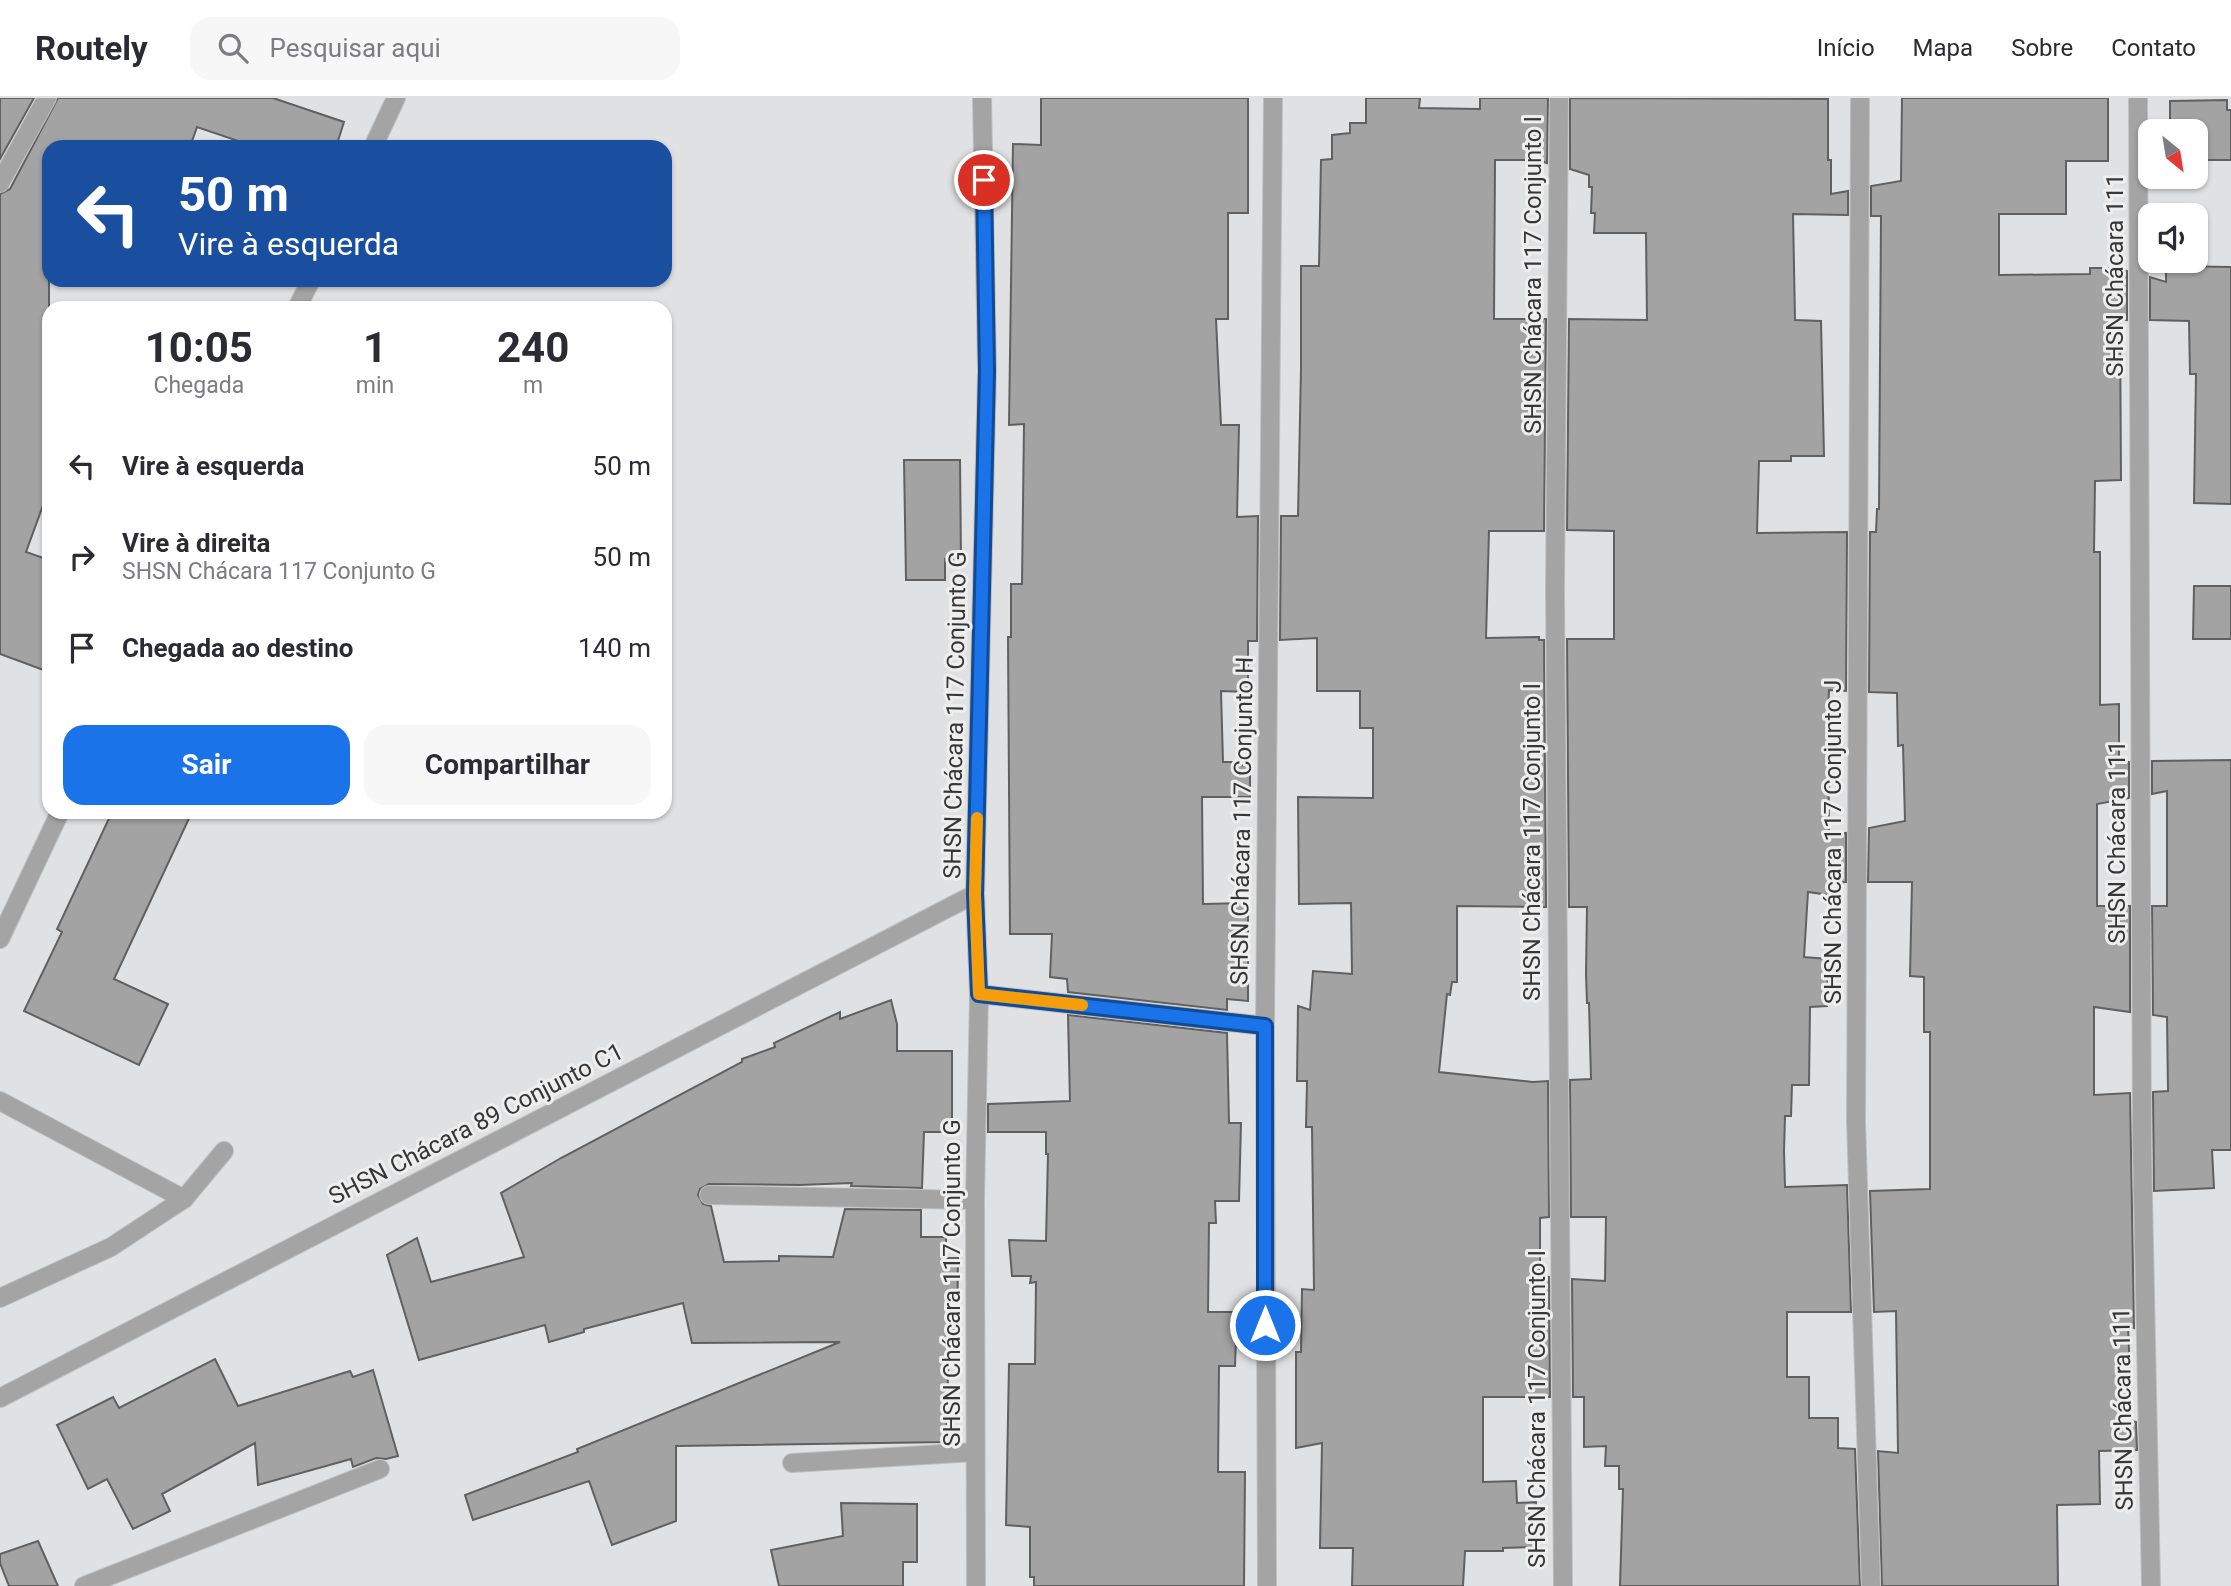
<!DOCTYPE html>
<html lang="pt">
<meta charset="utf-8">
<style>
body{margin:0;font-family:Roboto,sans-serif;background:#f7f7f7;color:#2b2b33;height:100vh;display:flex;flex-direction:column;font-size:26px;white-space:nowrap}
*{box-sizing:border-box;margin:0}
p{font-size:23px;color:#7c7c81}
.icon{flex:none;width:38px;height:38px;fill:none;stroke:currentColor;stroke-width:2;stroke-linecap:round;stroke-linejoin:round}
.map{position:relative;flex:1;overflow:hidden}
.details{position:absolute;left:42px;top:203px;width:630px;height:518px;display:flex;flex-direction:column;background:#fff;border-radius:21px;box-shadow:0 2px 5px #0004}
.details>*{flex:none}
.banner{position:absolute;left:42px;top:42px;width:630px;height:147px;border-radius:21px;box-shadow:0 2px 5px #0004;background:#1a4fa0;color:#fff;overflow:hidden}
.needle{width:46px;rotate:150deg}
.buttons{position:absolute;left:2138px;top:21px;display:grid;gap:14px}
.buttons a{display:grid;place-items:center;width:70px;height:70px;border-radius:14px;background:#fff;box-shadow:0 2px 5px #0004;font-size:35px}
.pin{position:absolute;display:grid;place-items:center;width:60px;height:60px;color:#fff;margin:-30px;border:4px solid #fff;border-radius:50%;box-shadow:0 2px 7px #0007}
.me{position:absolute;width:77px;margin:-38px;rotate:0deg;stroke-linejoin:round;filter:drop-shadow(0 0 5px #0008)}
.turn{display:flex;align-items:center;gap:24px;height:147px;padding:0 21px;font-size:32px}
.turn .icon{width:91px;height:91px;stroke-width:2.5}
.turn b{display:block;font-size:49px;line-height:60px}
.eta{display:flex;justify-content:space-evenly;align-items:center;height:119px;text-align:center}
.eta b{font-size:42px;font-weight:700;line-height:49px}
.primary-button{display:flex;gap:14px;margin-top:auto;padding:14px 21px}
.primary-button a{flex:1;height:80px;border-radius:21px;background:#1a73e8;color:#fff;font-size:28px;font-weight:700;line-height:80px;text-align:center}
.primary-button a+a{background:#f7f7f7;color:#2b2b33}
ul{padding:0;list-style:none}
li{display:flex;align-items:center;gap:21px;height:91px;padding:0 21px}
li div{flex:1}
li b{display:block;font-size:26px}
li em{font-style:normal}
header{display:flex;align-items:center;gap:42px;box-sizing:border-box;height:98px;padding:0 35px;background:#fff;border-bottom:2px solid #e1e1e2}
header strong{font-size:33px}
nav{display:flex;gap:38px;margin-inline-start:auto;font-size:24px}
.search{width:490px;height:63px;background:#f7f7f7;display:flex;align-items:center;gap:18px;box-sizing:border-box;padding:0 24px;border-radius:21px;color:#7c7c81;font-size:26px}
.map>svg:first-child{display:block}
.building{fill:#a4a3a3;stroke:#616060;stroke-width:2}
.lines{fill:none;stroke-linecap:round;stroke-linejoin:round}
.street-casing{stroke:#bebfc0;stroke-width:20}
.street{stroke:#a4a4a4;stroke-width:18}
.route-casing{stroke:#114b97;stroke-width:18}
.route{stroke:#1a73e8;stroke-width:12}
.slow{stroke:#f59e0b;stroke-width:12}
.labels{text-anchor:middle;stroke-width:6;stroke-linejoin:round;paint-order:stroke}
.street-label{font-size:24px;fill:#363636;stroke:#eeeeef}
</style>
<header>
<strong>Routely</strong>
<div class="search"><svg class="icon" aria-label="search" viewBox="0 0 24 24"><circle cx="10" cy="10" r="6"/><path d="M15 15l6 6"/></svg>Pesquisar aqui</div>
<nav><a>Início</a><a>Mapa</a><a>Sobre</a><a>Contato</a></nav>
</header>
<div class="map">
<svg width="2231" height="1488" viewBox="0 0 2231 1488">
<rect width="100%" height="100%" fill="#e0e1e2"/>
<g class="building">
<polygon points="0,0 34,0 0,61"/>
<polygon points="58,0 273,0 344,24 336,49 256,49 197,29 190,49 49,49 49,391 26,454 49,462 49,574 0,556 0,96 10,91"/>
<polygon points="1041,0 1248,0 1248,115 1228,115 1228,221 1216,221 1221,327 1239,327 1237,419 1258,418 1257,543 1248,543 1248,594 1221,593 1223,664 1238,664 1238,667 1250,668 1250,699 1202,699 1203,806 1248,805 1248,903 1227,901 1227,912 1068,894 1067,881 1050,879 1052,836 1010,836 1008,539 1011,539 1011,486 1022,486 1024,326 1009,327 1013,46 1041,47"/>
<polygon points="1366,0 1420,0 1419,10 1480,11 1480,0 1548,0 1547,65 1538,62 1495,62 1494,221 1546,221 1544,433 1489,433 1486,540 1539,539 1539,542 1544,542 1546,809 1457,808 1457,884 1452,884 1450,897 1447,896 1439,974 1533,984 1548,983 1549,1119 1540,1120 1540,1178 1549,1179 1550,1299 1483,1299 1483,1384 1516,1383 1517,1405 1536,1404 1538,1449 1503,1450 1503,1453 1465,1453 1463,1488 1352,1488 1353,1450 1320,1450 1322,1345 1296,1350 1296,1254 1301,1254 1302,1191 1314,1192 1312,1029 1306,1029 1307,983 1297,983 1298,908 1310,912 1313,873 1352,876 1351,805 1299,806 1298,699 1373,700 1373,630 1360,630 1360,593 1317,593 1317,540 1280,542 1281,418 1298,418 1301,271 1301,168 1319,168 1321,62 1332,61 1332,37 1350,35 1350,25 1366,25"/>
<polygon points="1570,0 1828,1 1828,62 1831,62 1831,96 1848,93 1848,117 1793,116 1795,222 1821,223 1824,358 1791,358 1791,363 1759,363 1757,435 1847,434 1846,593 1829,592 1828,613 1829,738 1846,735 1846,784 1829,785 1829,797 1808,794 1804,859 1828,861 1827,908 1810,909 1809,987 1792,987 1791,1018 1785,1018 1784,1053 1785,1089 1847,1087 1851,1214 1787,1214 1787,1279 1809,1279 1809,1320 1838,1320 1838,1350 1855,1351 1860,1488 1620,1488 1623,1391 1619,1391 1619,1368 1605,1368 1606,1348 1584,1349 1584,1299 1573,1299 1572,1181 1605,1183 1606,1119 1571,1119 1570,982 1591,981 1589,905 1587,905 1586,876 1587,809 1569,809 1567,541 1614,541 1614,433 1567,432 1569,221 1647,222 1646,135 1594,135 1595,115 1591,115 1592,89 1589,89 1589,77 1570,71"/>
<polygon points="1902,0 2108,0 2108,63 2066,63 2066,116 1999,116 1999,177 2090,176 2090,170 2117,170 2127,173 2127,222 2120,222 2121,382 2095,383 2094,454 2100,454 2100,607 2119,606 2119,664 2129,664 2129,700 2097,706 2097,808 2130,808 2130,914 2094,909 2094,997 2130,995 2134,1230 2128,1228 2132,1323 2136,1324 2137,1352 2099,1353 2100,1406 2057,1407 2058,1488 1882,1488 1878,1353 1898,1355 1896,1213 1874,1214 1870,1093 1930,1091 1930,934 1924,934 1924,879 1910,878 1912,784 1868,784 1869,730 1905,723 1903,647 1898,648 1897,595 1869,594 1870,434 1876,434 1877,411 1879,411 1881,118 1871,118 1871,88 1901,83"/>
<polygon points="2227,2 2227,12 2231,12 2231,62 2196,62 2196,33 2170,33 2170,3"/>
<polygon points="2166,168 2231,169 2231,406 2194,405 2196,276 2190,276 2189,223 2150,222 2150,179 2166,184"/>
<polygon points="904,362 960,362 961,463 945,461 945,482 906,482"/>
<polygon points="2194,488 2231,488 2231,541 2193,541"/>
<polygon points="2231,662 2231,1052 2212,1052 2214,1090 2154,1093 2153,994 2168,993 2167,919 2153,917 2152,808 2167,808 2167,693 2152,696 2152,663"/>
<polygon points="112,714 192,714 114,881 168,906 139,967 24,913 62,834 57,831"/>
<polygon points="891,902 897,926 897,953 952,953 952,1034 924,1034 922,1090 851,1088 852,1085 799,1087 709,1086 700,1091 698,1097 703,1106 711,1108 724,1164 779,1163 779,1158 833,1159 845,1111 921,1112 921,1139 946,1139 946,1160 958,1160 957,1245 949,1245 946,1344 676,1348 676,1423 612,1447 589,1383 473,1422 465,1397 578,1354 577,1351 840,1244 692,1245 683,1205 584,1231 584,1234 549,1244 545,1227 419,1262 387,1157 417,1140 431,1184 524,1159 501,1095 561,1060 742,964 742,961 775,949 774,945 840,914 840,921"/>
<polygon points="1068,917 1227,935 1229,1025 1241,1025 1239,1103 1215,1103 1216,1125 1209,1125 1208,1214 1237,1214 1235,1268 1219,1268 1218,1374 1245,1374 1244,1488 1034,1488 1034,1479 1030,1479 1030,1429 1006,1427 1009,1266 1035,1266 1036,1184 1030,1185 1031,1178 1012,1178 1009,1142 1046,1143 1048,1056 1046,1056 1046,1034 988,1034 988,1006 1070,1003"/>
<polygon points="215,1261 238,1308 350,1273 353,1279 373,1272 398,1358 386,1361 376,1360 353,1369 351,1361 258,1387 255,1345 162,1396 170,1413 133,1431 107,1381 88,1391 57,1327 113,1299 119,1310"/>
<polygon points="841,1405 917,1406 917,1464 903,1464 903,1488 779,1488 771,1452 843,1438"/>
<polygon points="38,1443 58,1488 9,1488 0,1465 0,1456"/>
</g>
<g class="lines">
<defs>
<g id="street">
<polyline points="1559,0 1555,493 1563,1488"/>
<polyline points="1860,0 1856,1024 1871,1488"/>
<polyline points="2138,0 2142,1048 2151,1488"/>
<polyline points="373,49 396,0"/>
<polyline points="0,85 47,0"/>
<polyline points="297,210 311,182"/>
<polyline points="0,841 60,714"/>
<polyline points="979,896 1265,928"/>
<polyline points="0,1003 184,1101"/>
<polyline points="709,1097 975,1102"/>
<polyline points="0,1200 111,1149 184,1101 224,1053"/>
<polyline points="0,1300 975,796"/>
<polyline points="792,1365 975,1354"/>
<polyline points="84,1488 380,1371"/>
<polyline points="976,1488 975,1102 979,896 975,796 987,273 982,0"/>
<polyline points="1267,1488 1265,928 1273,0"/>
</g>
</defs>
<use href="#street" class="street-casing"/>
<use href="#street" class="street"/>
</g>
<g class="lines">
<defs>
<polyline id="route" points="984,82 987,273 975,796 979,896 1265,928 1265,1227"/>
</defs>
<use href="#route" class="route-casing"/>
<use href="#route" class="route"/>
<polyline class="slow" points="977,720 975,796 979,896 1082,907"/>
</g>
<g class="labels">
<g class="street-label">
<text transform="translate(1533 177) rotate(-90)" y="8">SHSN Chácara 117 Conjunto I</text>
<text transform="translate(2115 177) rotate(-90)" y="8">SHSN Chácara 111</text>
<text transform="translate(955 617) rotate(-89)" y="8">SHSN Chácara 117 Conjunto G</text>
<text transform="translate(1242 723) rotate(-89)" y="8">SHSN Chácara 117 Conjunto H</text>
<text transform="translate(1532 744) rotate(-90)" y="8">SHSN Chácara 117 Conjunto I</text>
<text transform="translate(1833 744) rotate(-90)" y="8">SHSN Chácara 117 Conjunto J</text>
<text transform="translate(2117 744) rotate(-90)" y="8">SHSN Chácara 111</text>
<text transform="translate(476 1026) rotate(-27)" y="8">SHSN Chácara 89 Conjunto C1</text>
<text transform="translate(952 1185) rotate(-90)" y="8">SHSN Chácara 117 Conjunto G</text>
<text transform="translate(1537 1311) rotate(-90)" y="8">SHSN Chácara 117 Conjunto I</text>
<text transform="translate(2123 1311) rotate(-91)" y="8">SHSN Chácara 111</text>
</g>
</g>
</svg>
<div class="buttons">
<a><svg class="needle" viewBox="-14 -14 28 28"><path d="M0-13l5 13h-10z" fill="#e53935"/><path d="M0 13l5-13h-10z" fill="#7c7c81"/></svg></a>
<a><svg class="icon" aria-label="sound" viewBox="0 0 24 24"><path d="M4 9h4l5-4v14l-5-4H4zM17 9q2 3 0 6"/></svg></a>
</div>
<div class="pin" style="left:984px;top:82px;background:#d93025"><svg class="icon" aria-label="arrive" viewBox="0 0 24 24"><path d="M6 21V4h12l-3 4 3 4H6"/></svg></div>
<svg class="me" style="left:1265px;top:1227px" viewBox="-20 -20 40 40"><circle r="17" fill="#1a73e8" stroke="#fff" stroke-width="3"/><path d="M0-11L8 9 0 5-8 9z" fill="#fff"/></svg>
<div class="banner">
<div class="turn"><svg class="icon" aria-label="left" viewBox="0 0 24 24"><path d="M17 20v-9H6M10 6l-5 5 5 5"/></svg><div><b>50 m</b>Vire à esquerda</div></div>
</div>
<section class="details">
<div class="eta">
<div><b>10:05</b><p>Chegada</p></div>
<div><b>1</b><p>min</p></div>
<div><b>240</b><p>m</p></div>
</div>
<ul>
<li><svg class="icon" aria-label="left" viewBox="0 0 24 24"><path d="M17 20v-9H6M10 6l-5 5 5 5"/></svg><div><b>Vire à esquerda</b></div><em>50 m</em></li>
<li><svg class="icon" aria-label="right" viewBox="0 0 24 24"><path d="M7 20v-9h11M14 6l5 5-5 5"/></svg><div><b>Vire à direita</b><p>SHSN Chácara 117 Conjunto G</p></div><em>50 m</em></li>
<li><svg class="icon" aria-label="arrive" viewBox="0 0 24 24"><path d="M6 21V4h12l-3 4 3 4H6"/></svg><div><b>Chegada ao destino</b></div><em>140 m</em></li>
</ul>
<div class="primary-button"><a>Sair</a><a>Compartilhar</a></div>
</section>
</div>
